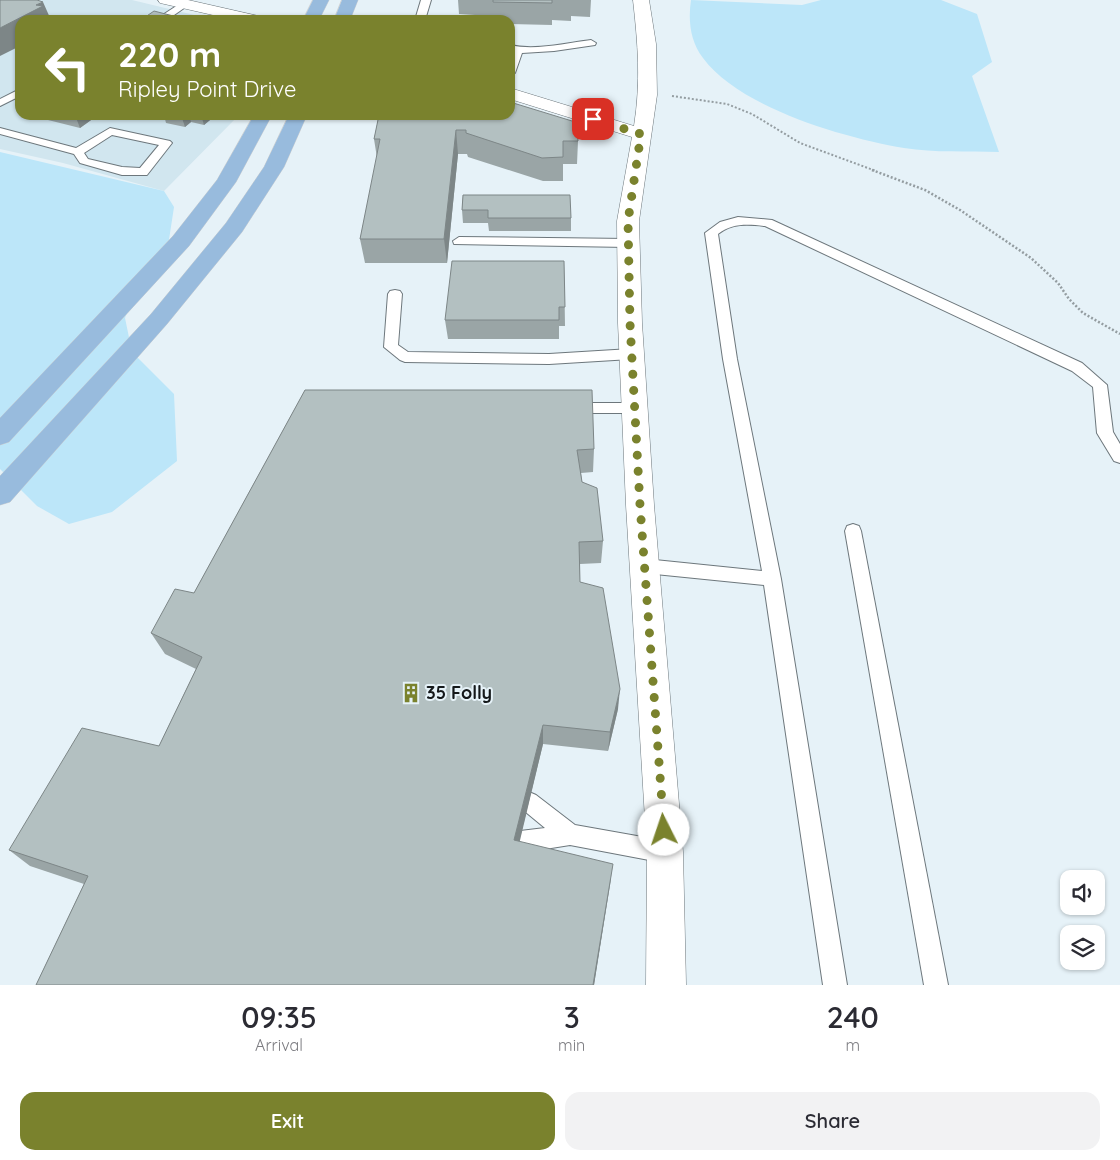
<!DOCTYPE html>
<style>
body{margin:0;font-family:Quicksand,sans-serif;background:#f2f2f3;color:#2b2b33;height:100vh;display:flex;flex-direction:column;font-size:19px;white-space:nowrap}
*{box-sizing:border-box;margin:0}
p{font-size:16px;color:#7c7c81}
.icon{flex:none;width:28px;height:28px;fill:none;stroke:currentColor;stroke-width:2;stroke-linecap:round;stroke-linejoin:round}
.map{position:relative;height:985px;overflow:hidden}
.drawer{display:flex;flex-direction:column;background:#fff;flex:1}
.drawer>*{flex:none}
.hud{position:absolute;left:15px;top:15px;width:500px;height:105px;border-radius:15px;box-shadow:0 1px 4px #0004;background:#7a822d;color:#fff;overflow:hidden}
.buttons{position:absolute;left:1060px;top:870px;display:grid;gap:10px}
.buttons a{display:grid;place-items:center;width:45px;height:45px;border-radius:10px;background:#fff;box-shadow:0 1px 4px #0004;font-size:25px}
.pin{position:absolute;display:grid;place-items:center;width:42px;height:42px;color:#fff;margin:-21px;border-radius:10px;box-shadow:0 2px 8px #0006}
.me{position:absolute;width:55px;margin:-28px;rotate:356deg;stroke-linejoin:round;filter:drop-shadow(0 0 4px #0008)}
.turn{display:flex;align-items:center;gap:18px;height:105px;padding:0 20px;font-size:22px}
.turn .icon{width:65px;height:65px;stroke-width:2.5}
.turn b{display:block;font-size:35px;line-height:42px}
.eta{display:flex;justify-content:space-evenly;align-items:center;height:85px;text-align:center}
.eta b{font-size:30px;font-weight:600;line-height:35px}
.action{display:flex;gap:10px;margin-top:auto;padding:10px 20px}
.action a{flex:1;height:58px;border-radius:15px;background:#7a822d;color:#fff;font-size:20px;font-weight:600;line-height:58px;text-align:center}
.action a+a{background:#f2f2f3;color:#2b2b33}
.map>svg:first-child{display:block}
.built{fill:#d1e6ef}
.green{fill:#bce6f9}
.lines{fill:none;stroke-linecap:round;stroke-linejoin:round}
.service-casing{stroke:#6d777c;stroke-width:2}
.minor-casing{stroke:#6d777c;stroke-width:1}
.tertiary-casing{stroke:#6d777c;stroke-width:1}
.primary-casing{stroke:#d0d1d1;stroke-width:1}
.path-far1{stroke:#949da1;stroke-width:2;stroke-dasharray:2 2;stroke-linecap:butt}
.path{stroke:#949da1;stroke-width:2.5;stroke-dasharray:2 2;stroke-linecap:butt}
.service{fill:#fff;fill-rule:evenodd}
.minor{fill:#fff;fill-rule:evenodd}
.tertiary{fill:#fff;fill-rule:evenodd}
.primary{fill:#98bbdd;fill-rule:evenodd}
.wall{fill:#9aa5a6}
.shaded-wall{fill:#7d8687}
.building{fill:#b3c0c1;stroke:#7d8687}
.route{stroke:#7a822d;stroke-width:9;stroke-dasharray:0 16.2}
.labels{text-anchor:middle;stroke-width:4;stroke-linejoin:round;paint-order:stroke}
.poi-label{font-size:18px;font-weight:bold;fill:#14181a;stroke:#e6f2f8;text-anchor:start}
</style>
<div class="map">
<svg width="1120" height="985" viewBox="0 0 1120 985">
<rect width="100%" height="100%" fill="#e6f2f8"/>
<polygon class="built" points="0,0 132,0 215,20 20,20 20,115 239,115 164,191 63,163 0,149"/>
<g class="green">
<path d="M691,0L802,5L821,0H941L977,14L992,62L972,76L999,152C968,151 935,153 904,148C844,138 740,108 703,58C690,41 688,20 691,0Z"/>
<polygon points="0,152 164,191 174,207 168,246 131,302 125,318 132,352 174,394 177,461 112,512 69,524 37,506 0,469"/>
</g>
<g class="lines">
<defs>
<g id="service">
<polygon points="421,0 431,0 425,20 415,20"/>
<polygon points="184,1 189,4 187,6 167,20 155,20"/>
<path d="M591,40L596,43L595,45L554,51L522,53L515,73L510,76V58L512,52L510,51V45C535,51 566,43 591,40Z"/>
<polygon points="20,89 20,96 0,106 0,99"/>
<path d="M0,128L76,148L110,128L170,141L172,143L147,175H122L80,163L74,154L0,134ZM112,135L159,145L140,168L122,167L88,159L84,153Z"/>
<path d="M738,217L772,220L1082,363L1107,385L1113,432L1120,444V463L1114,461L1097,433L1093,387L1072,371L765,226C747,224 732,223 718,234L737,359L781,579L847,985H823L764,585L645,573L639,571L636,566L639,561L645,559L762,571L723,359L705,233L720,222Z"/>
<polygon points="459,237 628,239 634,243 628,247 454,244 453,241"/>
<polygon points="395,290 400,291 402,294 398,345 408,352 549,354 631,349 636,351 638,354 636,357 631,359 549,364 405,362 400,360 384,347 388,294 390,291"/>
<polygon points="571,403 634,403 639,404 642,408 639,412 634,413 571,413 566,412 563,408 566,404"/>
<polygon points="853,524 859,526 861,531 948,985 924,985 845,531 847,526"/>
<polygon points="529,792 536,795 575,825 665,841 673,844 676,852 673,860 665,863 570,845 520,853 513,849 509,842 513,835 520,831 545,828 522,809 519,802 522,795"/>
</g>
<polygon id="minor" points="158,0 188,0 263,17 265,20 235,20 160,3"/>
<path id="tertiary" d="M633,0H649L656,44L657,95L639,221L642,323L654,505L683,852L686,985H646L647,852L626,505L618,323L617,221L632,137L510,99V88L634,126C641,82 638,44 633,0Z"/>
<g id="primary">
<polygon points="313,0 329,0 319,20 303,20"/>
<polygon points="342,0 358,0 350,20 334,20"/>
<polygon points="254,115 272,115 236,182 189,246 9,442 0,445 0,418 173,236 217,180"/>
<polygon points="289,115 307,115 284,167 242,232 167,324 10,502 0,505 0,476 151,314 226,223 264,167"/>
</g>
</defs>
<use href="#service" class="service-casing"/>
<use href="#minor" class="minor-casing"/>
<use href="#tertiary" class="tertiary-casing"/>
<use href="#primary" class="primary-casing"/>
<polyline class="path-far1" points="672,96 727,104 752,114 800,143 876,171"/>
<polyline class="path" points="872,170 925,190 960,210 1031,258 1058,283 1069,299 1083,313 1120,334"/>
<use href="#service" class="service"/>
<use href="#minor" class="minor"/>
<use href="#tertiary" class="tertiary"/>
<use href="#primary" class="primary"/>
</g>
<g class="wall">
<polygon points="458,0 591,0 590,17 571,16 571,21 552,20 552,25 510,24 510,20 476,19 475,15 459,14"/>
<polygon points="46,115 98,115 80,128 48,120"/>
<polygon points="164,115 216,115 204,125 191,122 185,127 166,123"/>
<polygon points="379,115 578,141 577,164 563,164 563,181 543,181 468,157 467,154 458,154 447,263 365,263 360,239 377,158 374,139"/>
<polygon points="463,195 571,218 571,231 489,231 488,223 463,223 462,210"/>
<polygon points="564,261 565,326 559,326 559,339 448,339 445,320"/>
<polygon points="305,390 594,449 593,472 581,473 582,482 603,541 601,563 580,564 580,582 618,709 608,751 543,744 519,842 611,879 594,985 36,985 84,884 30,866 9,850 159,746 196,669 165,654 151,633 194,593"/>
</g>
<g class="shaded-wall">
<polygon points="43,2 51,20 20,20 20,46 0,56 0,28 36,5"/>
<polygon points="75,115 98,115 80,128"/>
<polygon points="181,115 189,115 191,122 185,127"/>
<polygon points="201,115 216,115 204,125"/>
<polygon points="456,130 458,154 447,263 444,239"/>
<polygon points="620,689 618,709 608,751 610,732"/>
<polygon points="543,725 543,744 516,857 514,840"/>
<polygon points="613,864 594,985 593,985"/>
</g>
<g class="building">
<polygon points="0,0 37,0 43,2 36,5 43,6 0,28"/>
<polygon points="493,0 552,0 552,3 493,2"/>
<polygon points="154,11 181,18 178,20 141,20"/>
<polygon points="510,102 572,121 577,124 578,141 563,141 563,157 542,158 466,133 466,130 456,130 444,239 360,239 380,139 374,139 379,115 510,115"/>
<polygon points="463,195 570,195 571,218 488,218 488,210 462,210"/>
<polygon points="452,261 564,261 565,307 559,307 559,320 445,320"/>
<polygon points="305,390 592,390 594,449 577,450 582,482 597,488 603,541 579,542 580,582 603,588 620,689 610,732 543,725 514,840 613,864 593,985 36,985 88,876 9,850 82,728 159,746 202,657 151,633 175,589 194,593"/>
</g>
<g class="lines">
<polyline class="route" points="593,119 641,134 628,221 630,323 640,505 664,830"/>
</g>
<defs>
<symbol id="building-bare" viewBox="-9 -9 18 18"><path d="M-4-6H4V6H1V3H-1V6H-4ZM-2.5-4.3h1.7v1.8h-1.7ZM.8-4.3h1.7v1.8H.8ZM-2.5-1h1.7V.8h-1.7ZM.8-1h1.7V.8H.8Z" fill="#7a822d" stroke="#e6f2f8" stroke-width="2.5" paint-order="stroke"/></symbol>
</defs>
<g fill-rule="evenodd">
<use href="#building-bare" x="397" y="679" width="28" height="28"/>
</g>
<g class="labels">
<g class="poi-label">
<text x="426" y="699">35 Folly</text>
</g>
</g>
</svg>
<div class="buttons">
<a><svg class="icon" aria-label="sound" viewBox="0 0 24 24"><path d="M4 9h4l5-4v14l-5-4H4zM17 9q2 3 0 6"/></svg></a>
<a><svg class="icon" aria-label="layers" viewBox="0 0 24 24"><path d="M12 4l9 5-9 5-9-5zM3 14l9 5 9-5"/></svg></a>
</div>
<div class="pin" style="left:593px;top:119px;background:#d93025"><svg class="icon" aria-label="arrive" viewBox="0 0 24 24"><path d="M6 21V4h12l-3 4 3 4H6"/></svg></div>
<svg class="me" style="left:664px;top:830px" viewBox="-20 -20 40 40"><circle r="19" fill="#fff"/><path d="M0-13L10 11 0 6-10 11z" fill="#7a822d"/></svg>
<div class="hud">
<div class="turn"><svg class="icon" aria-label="left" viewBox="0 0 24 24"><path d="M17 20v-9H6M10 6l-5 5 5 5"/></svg><div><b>220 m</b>Ripley Point Drive</div></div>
</div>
</div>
<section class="drawer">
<div class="eta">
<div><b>09:35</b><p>Arrival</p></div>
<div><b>3</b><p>min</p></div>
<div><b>240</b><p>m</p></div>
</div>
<div class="action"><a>Exit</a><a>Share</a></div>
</section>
